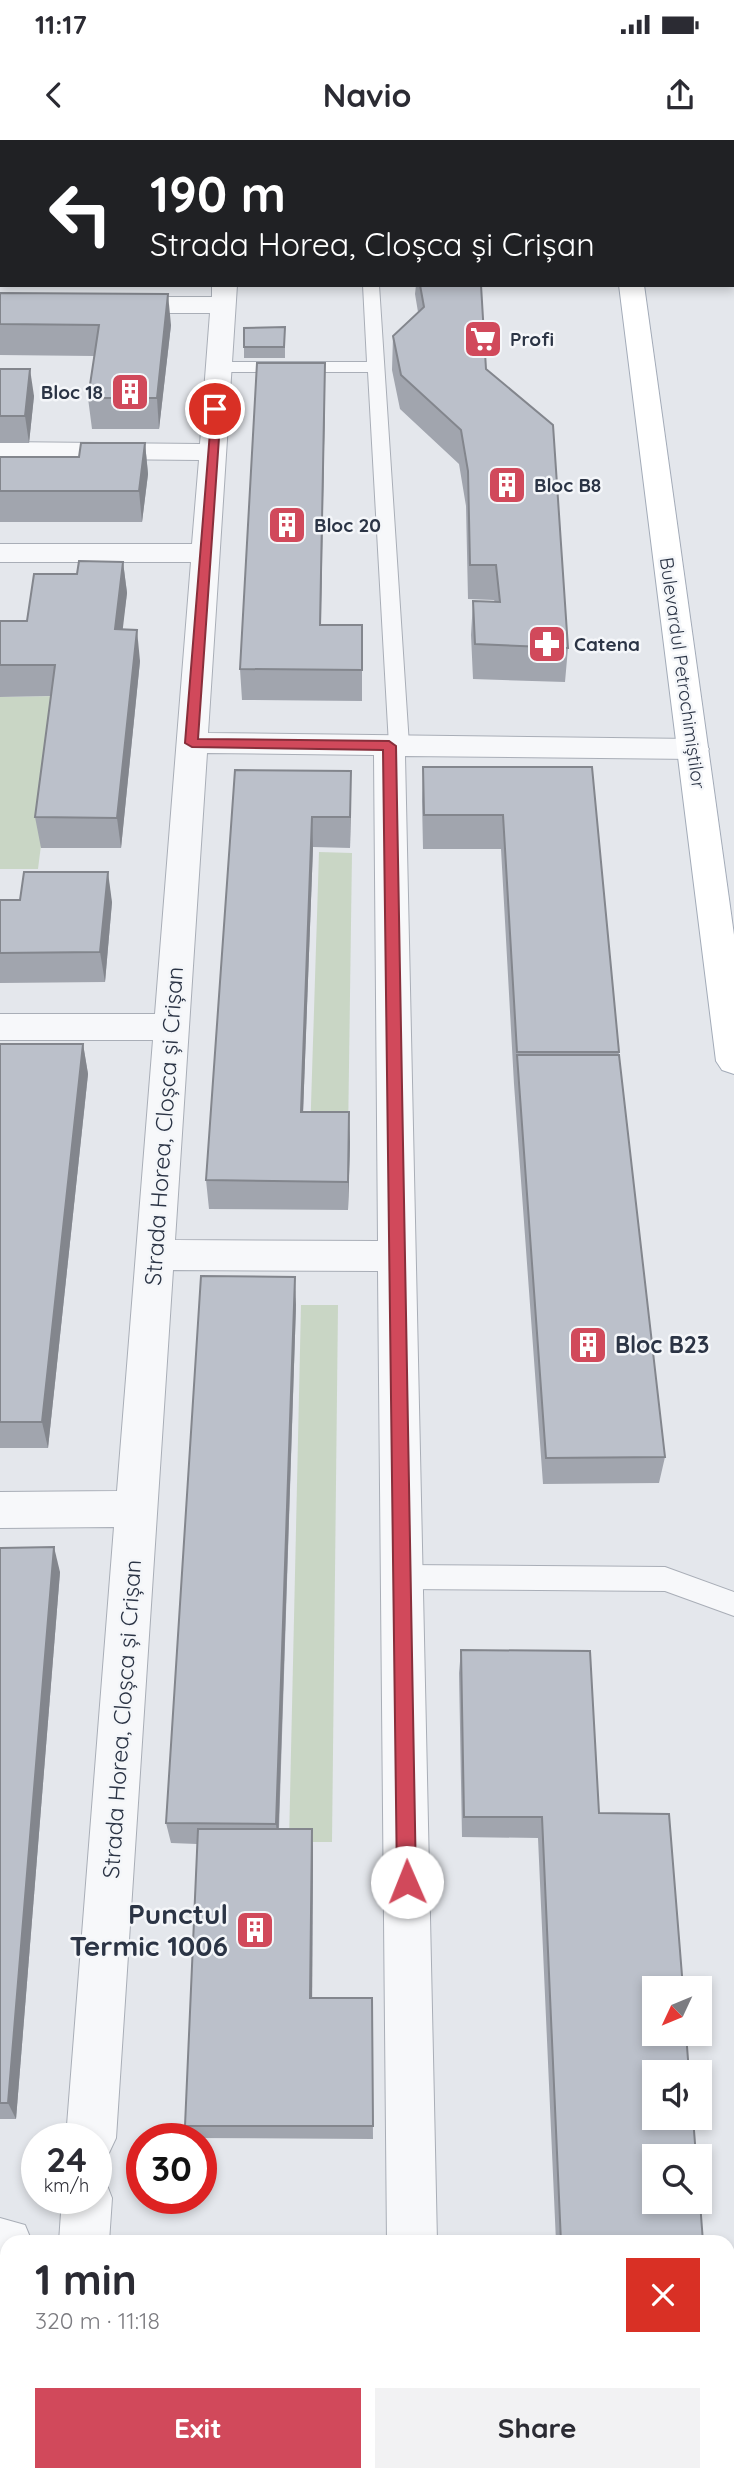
<!DOCTYPE html>
<meta charset="utf-8">
<style>
body{margin:0;font-family:Quicksand,sans-serif;background:#f2f2f3;color:#2b2b33;height:100vh;display:flex;flex-direction:column;font-size:26px;white-space:nowrap}
*{box-sizing:border-box;margin:0}
p{font-size:23px;color:#7c7c81}
.icon{flex:none;width:38px;height:38px;fill:none;stroke:currentColor;stroke-width:2;stroke-linecap:round;stroke-linejoin:round}
.map{position:relative;flex:1;overflow:hidden}
.sheet{position:absolute;left:0px;top:2095px;width:735px;height:247px;display:flex;flex-direction:column;background:#fff;border-radius:21px 21px 0 0;box-shadow:0 4px 10px #0003}
.sheet>*{flex:none}
.hud{position:absolute;left:0px;top:0px;width:735px;height:147px;box-shadow:0 4px 10px #0003;background:#202124;color:#fff;overflow:hidden}
.needle{width:46px;rotate:226deg}
.fabs{position:absolute;left:642px;top:1836px;display:grid;gap:14px}
.fabs a{display:grid;place-items:center;width:70px;height:70px;border-radius:0px;background:#fff;box-shadow:0 4px 10px #0003;font-size:35px}
.speed{position:absolute;left:21px;top:1983px;display:flex;gap:14px;font-size:35px;font-weight:700;text-align:center}
.speed>*{display:grid;place-content:center;width:91px;height:91px;border-radius:50%;background:#fff;box-shadow:0 4px 10px #0003;line-height:1}
.speed small{font-size:18px;font-weight:400}
.speed .limit{border:10px solid #d22;background:#fff;color:#111}
.pin{position:absolute;display:grid;place-items:center;width:60px;height:60px;color:#fff;margin:-30px;border:4px solid #fff;border-radius:50%;box-shadow:0 2px 7px #0007}
.me{position:absolute;width:77px;margin:-38px;rotate:359deg;stroke-linejoin:round;filter:drop-shadow(0 0 5px #0008)}
.turn{display:flex;align-items:center;gap:24px;height:147px;padding:0 35px;font-size:32px}
.turn .icon{width:91px;height:91px;stroke-width:2.5}
.turn b{display:block;font-size:49px;line-height:60px}
.round{display:grid;place-items:center;flex:none;width:74px;height:74px;border-radius:0px;background:#f2f2f3}
.headline{display:flex;align-items:center;justify-content:space-between;height:119px;padding:0 35px}
h1{font-size:42px;font-weight:700;line-height:52px}
.primary-button{display:flex;gap:14px;margin-top:auto;padding:14px 35px}
.primary-button a{flex:1;height:80px;border-radius:0px;background:#d1495b;color:#fff;font-size:28px;font-weight:700;line-height:80px;text-align:center}
.primary-button a+a{background:#f2f2f3;color:#2b2b33}
.status{display:flex;justify-content:space-between;align-items:center;height:49px;padding:0 35px;background:#fff;direction:ltr}
.status svg{height:19px;fill:currentColor}
header{display:flex;justify-content:space-between;align-items:center;height:91px;padding:0 35px;background:#fff;font-size:32px;font-weight:700}
.map>svg:first-child{display:block}
.green{fill:#c9d6c5}
.lines{fill:none;stroke-linecap:round;stroke-linejoin:round}
.service-casing{stroke:#a9aeb7;stroke-width:2}
.minor-casing{stroke:#a9aeb7;stroke-width:2}
.primary-casing{stroke:#a3abb8;stroke-width:2}
.service{fill:#f7f8fa;fill-rule:evenodd}
.minor{fill:#f7f8fa;fill-rule:evenodd}
.primary{fill:#fff;fill-rule:evenodd}
.wall{fill:#a1a5ae}
.shaded-wall{fill:#83868d}
.building{fill:#bbc0ca;stroke:#83868d;stroke-width:2}
.route{fill:#d1495b;stroke:#882f3b;stroke-width:2}
.labels{text-anchor:middle;stroke-width:5;stroke-linejoin:round;paint-order:stroke}
.far-poi-label{font-size:19px;font-weight:bold;fill:#2b3445;stroke:#f4f6f9;text-anchor:start}
.far-street-label{font-size:19px;fill:#2b3445;stroke:#f4f6f9}
.street-label{font-size:23px;fill:#2b3445;stroke:#f4f6f9}
.poi-label{font-size:23px;font-weight:bold;fill:#2b3445;stroke:#f4f6f9;text-anchor:start}
.near-poi-label{font-size:28px;font-weight:bold;fill:#2b3445;stroke:#f4f6f9;text-anchor:end}
</style>
<div class="status"><b>11:17</b><svg viewBox="0 0 49 12"><path d="M0 12V9h3v3zM5 12V6h3v6zM10 12V3h3v9zM15 12V0h3v12zM26 1h20v11H26zM47 4h2v5h-2z"/></svg></div>
<header><svg class="icon" aria-label="back" viewBox="0 0 24 24"><path d="M15 5l-7 7 7 7"/></svg>Navio<svg class="icon" aria-label="share" viewBox="0 0 24 24"><path d="M12 15V3M7 8l5-5 5 5M5 13v7h14v-7"/></svg></header>
<div class="map">
<svg width="734" height="2340" viewBox="0 0 734 2340">
<rect width="100%" height="100%" fill="#e4e7ec"/>
<g class="green">
<polygon points="60,556 38,729 0,729 0,557"/>
<polygon points="319,712 352,713 348,997 310,997"/>
<polygon points="301,1165 338,1165 332,1702 289,1702"/>
</g>
<g class="lines">
<defs>
<g id="service">
<polygon points="415,0 429,0 430,2 416,2"/>
<polygon points="363,145 379,145 409,605 399,612 389,605 368,232 219,232 211,227 219,222 367,222"/>
<polygon points="402,1425 665,1427 734,1452 734,1476 665,1451 402,1449 393,1445 389,1437 393,1429"/>
</g>
<g id="minor">
<rect x="223" y="0" width="24" height="2"/>
<rect x="0" y="31" width="2" height="14"/>
<path d="M212,145H237L208,593L693,599L704,602L709,609L704,616L693,619L405,616L437,2102H387L378,1131L173,1130L116,1998L108,2015L96,2021V1998H66L114,1387L0,1388V1352L117,1351L153,900H0V874H155L191,422H0V404H192L199,320L0,318V302L200,304L210,173H118L109,170L105,165L109,160L118,157H212ZM207,613L374,615L378,1101L175,1100Z"/>
<polygon points="96,2037 105,2040 112,2058 109,2102 59,2102 62,2058 96,2058"/>
<polygon points="0,2078 25,2085 32,2102 7,2102 7,2128 0,2128"/>
<rect x="388" y="2334" width="54" height="6"/>
</g>
<g id="primary">
<rect x="600" y="0" width="24" height="2"/>
<polygon points="619,145 644,145 734,795 734,934 722,930 716,921"/>
</g>
</defs>
<use href="#service" class="service-casing"/>
<use href="#minor" class="minor-casing"/>
<use href="#primary" class="primary-casing"/>
<use href="#service" class="service"/>
<use href="#minor" class="minor"/>
<use href="#primary" class="primary"/>
</g>
<g class="wall">
<polygon points="0,0 194,0 194,2 2,2 2,6 0,6"/>
<polygon points="695,0 734,0 734,104 733,2 695,2"/>
<rect x="0" y="83" width="2" height="61"/>
<polygon points="416,145 481,145 486,229 568,508 565,542 473,539 471,495 473,461 495,462 494,460 468,459 466,366 459,324 400,269 392,230 393,196 418,172 415,154"/>
<polygon points="0,153 171,185 159,289 92,289 88,258 94,216 0,215"/>
<polygon points="285,187 285,218 244,218 244,207"/>
<polygon points="325,223 325,254 321,485 362,485 362,561 242,560 240,529"/>
<polygon points="0,229 34,256 29,303 0,303"/>
<polygon points="145,303 148,334 142,382 0,382 0,317 79,317"/>
<polygon points="123,422 127,453 122,490 140,521 121,708 41,708 35,677 51,556 0,557 0,481 27,481 77,434"/>
<polygon points="423,627 592,627 619,915 665,1317 659,1343 543,1344 514,944 501,709 423,709 422,661"/>
<polygon points="235,630 351,631 350,708 313,707 303,972 350,1001 348,1070 209,1069 206,1040"/>
<polygon points="0,760 112,762 105,842 0,843"/>
<polygon points="0,904 83,904 88,934 48,1308 0,1308"/>
<polygon points="296,1165 279,1689 313,1707 312,1858 372,1858 373,1999 189,1998 185,1986 197,1704 171,1703 166,1683"/>
<polygon points="0,1408 60,1432 16,1979 0,1979"/>
<polygon points="461,1510 599,1673 703,2102 556,2102 538,1698 462,1697 459,1533"/>
<rect x="566" y="2334" width="156" height="6"/>
</g>
<g class="shaded-wall">
<polygon points="168,154 171,185 159,289 157,258"/>
<polygon points="325,223 325,254 320,516 320,485"/>
<polygon points="30,229 34,256 29,303 25,276"/>
<polygon points="145,303 148,334 142,382 139,351"/>
<polygon points="123,422 127,453 119,521 115,489"/>
<polygon points="137,490 140,521 121,708 117,678"/>
<polygon points="351,631 351,662 350,708 350,677"/>
<polygon points="312,677 313,707 302,1001 301,972"/>
<polygon points="108,732 112,762 105,842 100,812"/>
<polygon points="83,904 88,934 48,1308 42,1282"/>
<polygon points="349,972 350,1001 348,1070 348,1042"/>
<polygon points="295,1137 296,1165 278,1705 276,1684"/>
<polygon points="54,1407 60,1432 16,1979 8,1963"/>
<polygon points="312,1689 313,1707 312,1873 310,1858"/>
<polygon points="114,2334 119,2334 118,2340 114,2340"/>
</g>
<g class="building">
<polygon points="443,0 522,0 522,2 442,2"/>
<polygon points="723,0 734,0 734,52 733,2 724,2"/>
<rect x="0" y="83" width="2" height="31"/>
<polygon points="420,145 481,145 486,229 553,285 568,508 475,504 473,461 500,462 496,425 470,425 468,331 461,290 401,235 393,196 424,167"/>
<polygon points="0,153 168,154 157,258 88,258 99,185 0,184"/>
<polygon points="285,187 284,207 244,207 244,188"/>
<polygon points="257,223 325,223 320,485 362,485 362,530 240,529"/>
<polygon points="0,229 30,229 25,276 0,276"/>
<polygon points="81,303 145,303 139,351 0,351 0,317 79,317"/>
<polygon points="79,421 123,422 115,489 137,490 117,678 35,677 55,525 0,525 0,481 27,481 34,434 77,434"/>
<polygon points="423,627 592,627 619,912 517,912 503,675 424,675"/>
<polygon points="235,630 351,631 350,677 312,677 301,972 349,972 348,1042 206,1040"/>
<polygon points="24,732 108,732 100,812 0,813 0,760 20,760"/>
<polygon points="0,904 83,904 42,1282 0,1282"/>
<polygon points="517,915 619,915 665,1317 546,1318"/>
<polygon points="201,1136 295,1137 276,1684 166,1683"/>
<polygon points="54,1407 8,1963 0,1963 0,1408"/>
<polygon points="461,1510 590,1511 599,1673 669,1674 683,1848 654,1848 654,1894 686,1894 689,1932 654,1932 654,1978 693,1978 696,2016 654,2016 654,2062 700,2062 703,2102 561,2102 542,1677 464,1677"/>
<polygon points="198,1689 312,1689 310,1858 372,1858 373,1986 185,1986"/>
<polygon points="0,2255 7,2255 7,2334 114,2334 114,2340 0,2340"/>
<rect x="122" y="2334" width="141" height="6"/>
<polygon points="571,2334 722,2334 722,2340 572,2340"/>
</g>
<polygon class="route" points="212,267 221,269 198,599 389,601 396,606 416,1742 413,1749 407,1751 400,1749 397,1742 383,610 192,607 185,603"/>
<defs>
<symbol id="supermarket-square" viewBox="-11 -11 22 22"><rect x="-9" y="-9" width="18" height="18" rx="4" fill="#d1495b" stroke="#f4f6f9"/><path d="M-6-5.5h2.5l.6 2H6L4.5 2H-2.5L-4.4-4H-6ZM-1.5 3.2a1.3 1.3 0 1 0 .1 0ZM3 3.2a1.3 1.3 0 1 0 .1 0Z" fill="#fff"/></symbol>
<symbol id="building-square" viewBox="-11 -11 22 22"><rect x="-9" y="-9" width="18" height="18" rx="4" fill="#d1495b" stroke="#f4f6f9"/><path d="M-4-6H4V6H1V3H-1V6H-4ZM-2.5-4.3h1.7v1.8h-1.7ZM.8-4.3h1.7v1.8H.8ZM-2.5-1h1.7V.8h-1.7ZM.8-1h1.7V.8H.8Z" fill="#fff"/></symbol>
<symbol id="pharmacy-square" viewBox="-11 -11 22 22"><rect x="-9" y="-9" width="18" height="18" rx="4" fill="#d1495b" stroke="#f4f6f9"/><path d="M-2-6h4v4h4v4h-4v4h-4v-4h-4v-4h4Z" fill="#fff"/></symbol>
</defs>
<g fill-rule="evenodd">
<use href="#supermarket-square" x="461" y="177" width="44" height="44"/>
<use href="#building-square" x="108" y="230" width="44" height="44"/>
<use href="#building-square" x="485" y="323" width="44" height="44"/>
<use href="#building-square" x="265" y="363" width="44" height="44"/>
<use href="#pharmacy-square" x="525" y="482" width="44" height="44"/>
<use href="#building-square" x="566" y="1183" width="44" height="44"/>
<use href="#building-square" x="233" y="1768" width="44" height="44"/>
</g>
<g class="labels">
<g class="far-poi-label">
<text x="510" y="206">Profi</text>
<text x="103" y="259" text-anchor="end">Bloc 18</text>
<text x="534" y="352">Bloc B8</text>
<text x="314" y="392">Bloc 20</text>
<text x="574" y="511">Catena</text>
</g>
<g class="far-street-label">
<text transform="translate(683 533) rotate(82)" y="7">Bulevardul Petrochimiștilor</text>
</g>
<g class="street-label">
<text transform="translate(164 986) rotate(-86)" y="8">Strada Horea, Cloșca și Crișan</text>
<text transform="translate(122 1579) rotate(-86)" y="8">Strada Horea, Cloșca și Crișan</text>
</g>
<g class="poi-label">
<text x="615" y="1213">Bloc B23</text>
</g>
<g class="near-poi-label">
<text x="228" y="1784">Punctul<tspan x="228" dy="32">Termic 1006</tspan></text>
</g>
</g>
</svg>
<div class="fabs">
<a><svg class="needle" viewBox="-14 -14 28 28"><path d="M0-13l5 13h-10z" fill="#e53935"/><path d="M0 13l5-13h-10z" fill="#7c7c81"/></svg></a>
<a><svg class="icon" aria-label="sound" viewBox="0 0 24 24"><path d="M4 9h4l5-4v14l-5-4H4zM17 9q2 3 0 6"/></svg></a>
<a><svg class="icon" aria-label="search" viewBox="0 0 24 24"><circle cx="10" cy="10" r="6"/><path d="M15 15l6 6"/></svg></a>
</div>
<div class="speed"><div>24<small>km/h</small></div><div class="limit">30</div></div>
<div class="pin" style="left:215px;top:269px;background:#d93025"><svg class="icon" aria-label="arrive" viewBox="0 0 24 24"><path d="M6 21V4h12l-3 4 3 4H6"/></svg></div>
<svg class="me" style="left:407px;top:1742px" viewBox="-20 -20 40 40"><circle r="19" fill="#fff"/><path d="M0-13L10 11 0 6-10 11z" fill="#d1495b"/></svg>
<div class="hud">
<div class="turn"><svg class="icon" aria-label="left" viewBox="0 0 24 24"><path d="M17 20v-9H6M10 6l-5 5 5 5"/></svg><div><b>190 m</b>Strada Horea, Cloșca și Crișan</div></div>
</div>
<section class="sheet">
<div class="headline"><div><h1>1 min</h1><p>320 m · 11:18</p></div><a class="round" style="background:#d93025;color:#fff"><svg class="icon" aria-label="close" viewBox="0 0 24 24"><path d="M6 6l12 12M18 6L6 18"/></svg></a></div>
<div class="primary-button"><a>Exit</a><a>Share</a></div>
</section>
</div>
